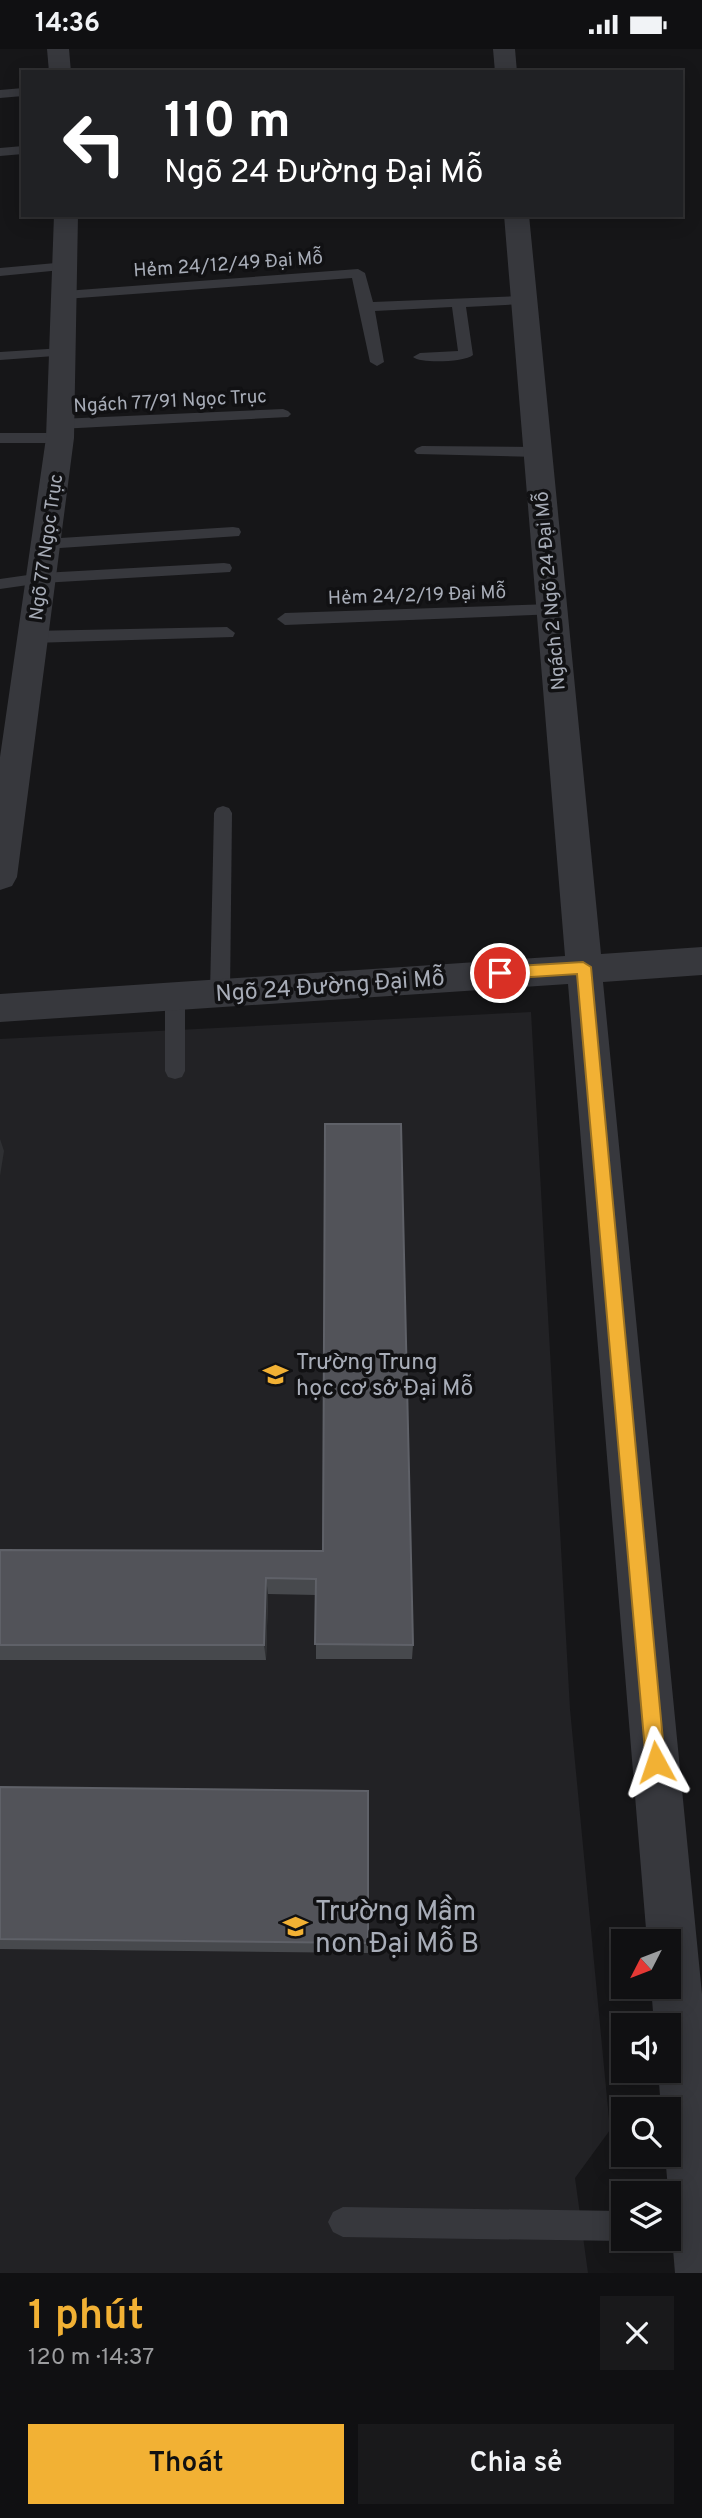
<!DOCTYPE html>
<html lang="vi">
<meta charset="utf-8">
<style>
body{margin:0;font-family:Overpass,sans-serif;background:#19191b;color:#f1f3f6;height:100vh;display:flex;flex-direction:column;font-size:26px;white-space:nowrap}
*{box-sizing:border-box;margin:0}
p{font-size:23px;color:#9c9d9f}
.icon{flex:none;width:38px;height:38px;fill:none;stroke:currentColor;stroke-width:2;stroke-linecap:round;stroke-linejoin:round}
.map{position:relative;height:2224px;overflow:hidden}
.sheet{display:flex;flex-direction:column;background:#101012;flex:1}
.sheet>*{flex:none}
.guide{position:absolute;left:21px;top:21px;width:662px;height:147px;border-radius:0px;box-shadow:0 4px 18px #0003,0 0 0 2px #303032;background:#202124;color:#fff;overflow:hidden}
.needle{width:46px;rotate:228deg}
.buttons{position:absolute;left:611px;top:1880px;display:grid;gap:14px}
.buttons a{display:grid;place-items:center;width:70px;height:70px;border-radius:0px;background:#101012;box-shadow:0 4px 18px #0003,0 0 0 2px #303032;font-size:35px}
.pin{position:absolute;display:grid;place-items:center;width:60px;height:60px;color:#fff;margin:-30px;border:4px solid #fff;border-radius:50%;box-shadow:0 2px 7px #0007}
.me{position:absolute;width:77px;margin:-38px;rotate:355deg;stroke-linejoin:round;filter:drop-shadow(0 0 5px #0008)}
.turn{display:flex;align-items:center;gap:24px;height:147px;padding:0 28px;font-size:32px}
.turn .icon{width:91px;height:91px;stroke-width:2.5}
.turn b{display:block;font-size:49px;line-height:60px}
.round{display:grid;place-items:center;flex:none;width:74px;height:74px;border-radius:0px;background:#19191b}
.summary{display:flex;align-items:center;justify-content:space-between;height:119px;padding:0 28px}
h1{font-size:42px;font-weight:600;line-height:52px;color:#f2b134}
.button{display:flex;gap:14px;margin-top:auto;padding:14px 28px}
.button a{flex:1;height:80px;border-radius:0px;background:#f2b134;color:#111;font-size:28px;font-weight:600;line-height:80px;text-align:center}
.button a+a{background:#19191b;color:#f1f3f6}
.status{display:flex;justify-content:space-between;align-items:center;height:49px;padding:0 35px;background:#101012;direction:ltr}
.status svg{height:19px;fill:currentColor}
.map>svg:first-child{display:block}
.built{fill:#222225}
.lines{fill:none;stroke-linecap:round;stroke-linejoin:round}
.service{fill:#37383d;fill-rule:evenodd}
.minor{fill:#37383d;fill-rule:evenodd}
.wall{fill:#47494d}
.shaded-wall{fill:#2f3033}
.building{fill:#525359;stroke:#5f6168;stroke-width:2}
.route{fill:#f2b134;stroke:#9d7322;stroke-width:2}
.labels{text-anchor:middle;stroke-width:7;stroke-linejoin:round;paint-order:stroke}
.far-street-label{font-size:19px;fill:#a8adb8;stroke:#111113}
.street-label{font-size:23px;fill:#a8adb8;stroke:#111113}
.poi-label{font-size:23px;fill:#a8adb8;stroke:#111113;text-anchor:start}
.near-poi-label{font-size:28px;fill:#a8adb8;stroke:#111113;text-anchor:start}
</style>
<div class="status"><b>14:36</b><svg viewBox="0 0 49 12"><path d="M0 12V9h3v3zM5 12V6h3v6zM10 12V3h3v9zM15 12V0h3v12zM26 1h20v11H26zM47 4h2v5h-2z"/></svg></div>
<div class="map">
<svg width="702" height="2224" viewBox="0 0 702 2224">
<rect width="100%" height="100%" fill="#161618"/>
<polygon class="built" points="531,963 570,1660 610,2081 575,2129 588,2224 0,2224 0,990"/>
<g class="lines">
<g class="service">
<polygon points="23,39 23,47 0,49 0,41"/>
<polygon points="23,97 23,105 0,107 0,99"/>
<polygon points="67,213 72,214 72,220 0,227 0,219"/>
<path d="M358,220L365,224L373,253L522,247L529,251L522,255L466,258L473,306C465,313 421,315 413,308L420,304L458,302L452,258L375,262L384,313L377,317L370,313L352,229L65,250L58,246L65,242Z"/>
<polygon points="63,299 68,300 70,303 68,306 0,311 0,303"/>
<polygon points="283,360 288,362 291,365 288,368 59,380 51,375 59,370"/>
<polygon points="0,384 60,384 68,389 60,394 0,394"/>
<polygon points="422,397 537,398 545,403 537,408 417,405 414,402 417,399"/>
<polygon points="233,478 239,479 241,483 239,487 45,500 37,495 45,490"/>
<polygon points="224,514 230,515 232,519 230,523 42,534 0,540 0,530 42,524"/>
<polygon points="551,555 559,561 557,565 285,576 277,570 285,564"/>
<polygon points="227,578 235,584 233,588 31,594 23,588 31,582"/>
<polygon points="223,757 229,759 232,764 230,944 227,949 220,952 213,949 210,944 214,764 217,759"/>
<polygon points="175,939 182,942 185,947 185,1022 182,1028 175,1030 168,1028 165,1022 165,947 168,942"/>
<polygon points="343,2158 623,2162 623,2189 629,2189 623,2192 343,2188 333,2183 328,2173 333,2163"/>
</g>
<g class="minor">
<polygon points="47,0 69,0 71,23 49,23"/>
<polygon points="493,0 515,0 517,23 495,23"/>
<polygon points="54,166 78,166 74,389 17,828 12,837 0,841 0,708 46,389"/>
<polygon points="504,166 529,166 601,905 702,898 702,926 603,933 702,1945 702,2224 675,2224 665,2105 668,2105 668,2060 661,2060 658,2021 668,2021 668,1976 654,1976 651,1937 668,1937 668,1892 647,1892 568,935 0,973 0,945 565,907"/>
</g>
</g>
<g class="wall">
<polygon points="0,1501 323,1502 413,1596 412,1610 316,1610 316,1546 268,1545 266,1611 0,1611"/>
<polygon points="0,1738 368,1894 368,1904 0,1900"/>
</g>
<g class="shaded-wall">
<polygon points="0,1090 4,1102 0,1127"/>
<polygon points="266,1529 268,1545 266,1611 264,1596"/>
</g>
<g class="building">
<polygon points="325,1075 401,1075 413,1596 315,1595 316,1530 266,1529 264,1596 0,1596 0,1501 323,1502"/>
<polygon points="0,1738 368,1742 368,1894 0,1890"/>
</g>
<polygon class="route" points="583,913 591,918 665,1713 662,1720 656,1723 649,1720 646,1713 577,925 500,930 492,924 500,918"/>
<defs>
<symbol id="school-bare" viewBox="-9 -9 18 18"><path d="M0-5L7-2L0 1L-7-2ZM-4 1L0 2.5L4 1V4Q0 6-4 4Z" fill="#f2b134" stroke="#111113" stroke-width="2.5" paint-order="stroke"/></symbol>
</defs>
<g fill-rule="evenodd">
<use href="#school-bare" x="258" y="1308" width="35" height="35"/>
<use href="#school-bare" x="278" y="1860" width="35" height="35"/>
</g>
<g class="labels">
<g class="far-street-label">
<text transform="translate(228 214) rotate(-4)" y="7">Hẻm 24/12/49 Đại Mỗ</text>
<text transform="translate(170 351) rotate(-3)" y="7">Ngách 77/91 Ngọc Trục</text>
<text transform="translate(45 498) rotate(-82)" y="7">Ngõ 77 Ngọc Trục</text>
<text transform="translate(549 542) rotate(-95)" y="7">Ngách 2 Ngõ 24 Đại Mỗ</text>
<text transform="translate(417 545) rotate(-2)" y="7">Hẻm 24/2/19 Đại Mỗ</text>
</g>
<g class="street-label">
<text transform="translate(330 936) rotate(-4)" y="8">Ngõ 24 Đường Đại Mỗ</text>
</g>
<g class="poi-label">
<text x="296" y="1320">Trường Trung<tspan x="296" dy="26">học cơ sở Đại Mỗ</tspan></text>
</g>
<g class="near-poi-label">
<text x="315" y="1871">Trường Mầm<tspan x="315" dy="32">non Đại Mỗ B</tspan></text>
</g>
</g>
</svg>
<div class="buttons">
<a><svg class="needle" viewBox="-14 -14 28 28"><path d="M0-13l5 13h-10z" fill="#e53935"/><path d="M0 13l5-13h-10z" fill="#9c9d9f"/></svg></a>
<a><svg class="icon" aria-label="sound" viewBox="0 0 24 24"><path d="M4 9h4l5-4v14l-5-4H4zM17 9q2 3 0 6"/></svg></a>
<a><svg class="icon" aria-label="search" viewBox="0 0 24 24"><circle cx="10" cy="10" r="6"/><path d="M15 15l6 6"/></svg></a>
<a><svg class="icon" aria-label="layers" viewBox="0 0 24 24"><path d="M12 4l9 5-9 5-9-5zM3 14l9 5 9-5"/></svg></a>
</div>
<div class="pin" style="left:500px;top:924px;background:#d93025"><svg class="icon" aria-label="arrive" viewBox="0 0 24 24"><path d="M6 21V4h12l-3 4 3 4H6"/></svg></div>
<svg class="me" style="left:656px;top:1713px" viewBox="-20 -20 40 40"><path d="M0-17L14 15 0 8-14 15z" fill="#f2b134" stroke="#fff" stroke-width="4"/></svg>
<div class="guide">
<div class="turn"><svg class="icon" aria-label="left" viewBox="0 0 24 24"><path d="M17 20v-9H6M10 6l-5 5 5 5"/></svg><div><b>110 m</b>Ngõ 24 Đường Đại Mỗ</div></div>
</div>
</div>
<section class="sheet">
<div class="summary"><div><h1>1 phút</h1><p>120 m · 14:37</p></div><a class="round"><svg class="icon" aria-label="close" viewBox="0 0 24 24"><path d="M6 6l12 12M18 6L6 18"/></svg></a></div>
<div class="button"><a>Thoát</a><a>Chia sẻ</a></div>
</section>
